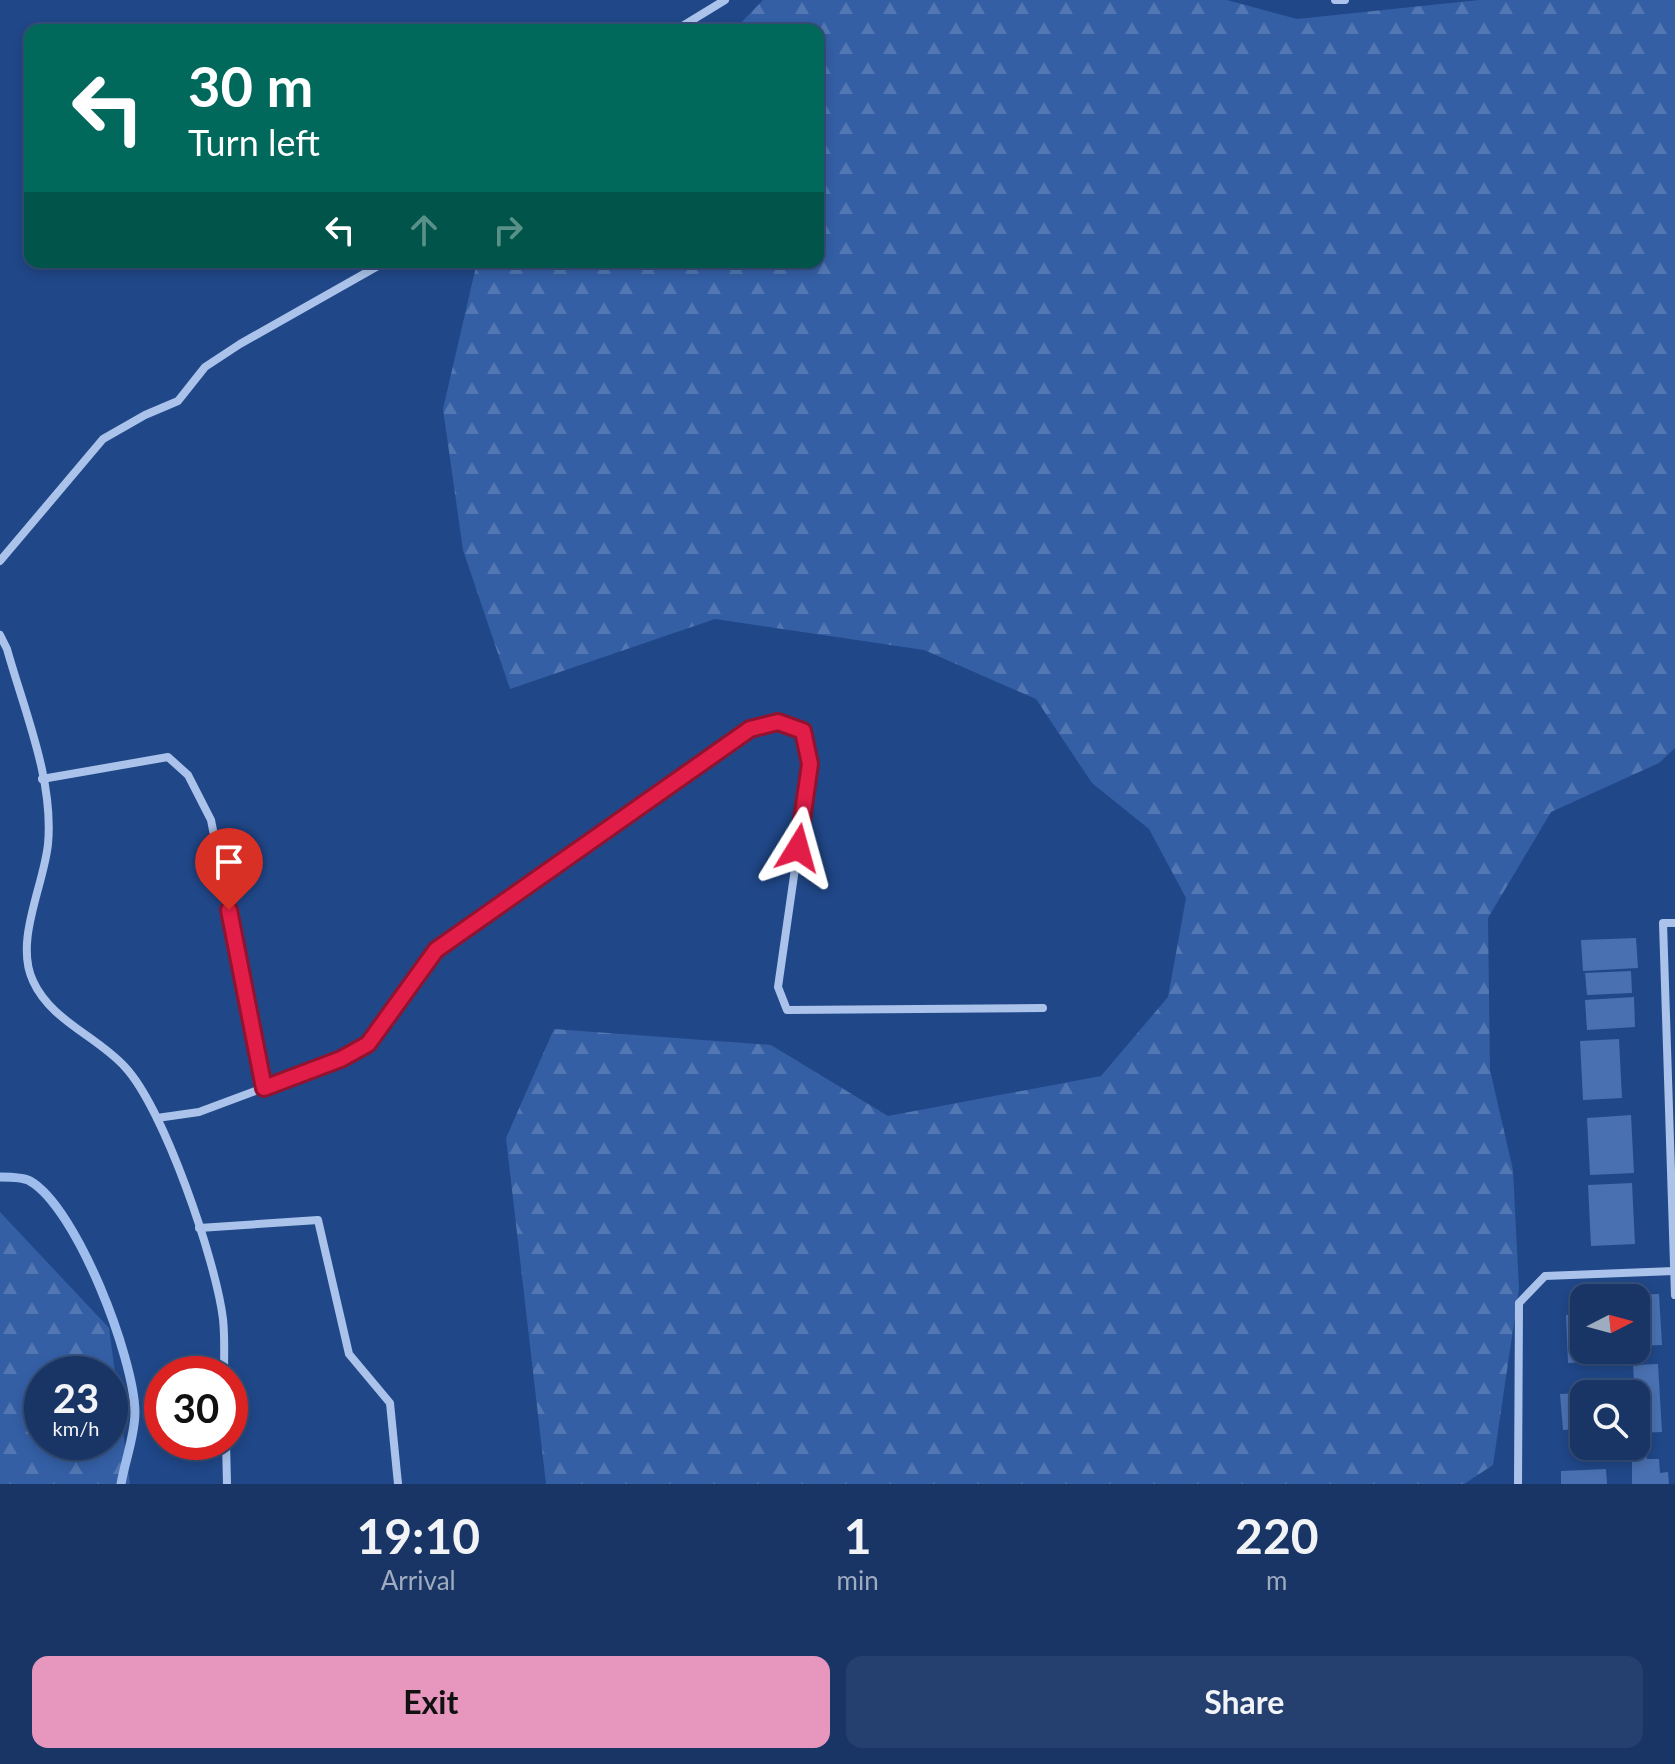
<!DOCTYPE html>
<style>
body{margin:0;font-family:Lato,sans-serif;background:#25406f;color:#f1f3f6;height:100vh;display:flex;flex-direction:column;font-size:30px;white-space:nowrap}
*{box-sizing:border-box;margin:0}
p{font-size:26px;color:#9fabbf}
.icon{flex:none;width:44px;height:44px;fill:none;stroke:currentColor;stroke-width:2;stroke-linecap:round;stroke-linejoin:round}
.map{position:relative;height:1484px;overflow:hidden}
.panel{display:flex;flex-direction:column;background:#183566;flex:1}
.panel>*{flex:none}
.hud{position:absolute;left:24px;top:24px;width:800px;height:244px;border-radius:16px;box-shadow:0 4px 12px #0003,0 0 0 2px #36507a;background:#00695c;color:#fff;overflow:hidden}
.needle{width:52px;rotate:84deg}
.buttons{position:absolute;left:1570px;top:1284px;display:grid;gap:16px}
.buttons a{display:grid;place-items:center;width:80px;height:80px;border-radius:16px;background:#183566;box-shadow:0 4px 12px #0003,0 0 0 2px #36507a;font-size:40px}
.speed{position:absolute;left:24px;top:1356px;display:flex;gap:16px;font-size:40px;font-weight:700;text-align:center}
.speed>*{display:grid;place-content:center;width:104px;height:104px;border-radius:50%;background:#183566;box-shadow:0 4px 12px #0003,0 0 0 2px #36507a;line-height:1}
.speed small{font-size:20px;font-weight:400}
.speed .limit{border:12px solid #d22;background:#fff;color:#111}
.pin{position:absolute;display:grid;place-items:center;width:68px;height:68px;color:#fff;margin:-82px -34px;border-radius:50% 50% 50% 0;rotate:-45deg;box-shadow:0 0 8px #0007}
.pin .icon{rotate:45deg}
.me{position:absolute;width:88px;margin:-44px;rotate:8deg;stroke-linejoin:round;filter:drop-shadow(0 0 6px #0008)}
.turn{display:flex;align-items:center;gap:28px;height:168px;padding:0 32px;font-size:36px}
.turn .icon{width:104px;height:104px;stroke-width:2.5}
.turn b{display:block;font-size:56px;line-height:68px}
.lanes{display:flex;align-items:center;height:76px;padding:0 32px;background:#0003;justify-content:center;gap:40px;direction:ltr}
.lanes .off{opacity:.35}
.eta{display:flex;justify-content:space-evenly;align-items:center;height:136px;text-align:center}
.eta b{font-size:48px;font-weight:700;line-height:56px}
.primary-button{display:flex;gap:16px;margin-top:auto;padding:16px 32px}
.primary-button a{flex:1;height:92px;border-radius:16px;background:#e797bd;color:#111;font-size:32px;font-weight:700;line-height:92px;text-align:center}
.primary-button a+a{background:#25406f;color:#f1f3f6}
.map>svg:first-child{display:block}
.forest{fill:url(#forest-firs);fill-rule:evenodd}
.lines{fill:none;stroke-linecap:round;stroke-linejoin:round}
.stream{stroke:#9fbdec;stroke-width:9}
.building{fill:#4970b0}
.street{stroke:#abc3ea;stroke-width:8}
.route-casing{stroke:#92132f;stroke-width:20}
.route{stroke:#e11d48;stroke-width:14}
</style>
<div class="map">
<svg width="1675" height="1484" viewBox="0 0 1675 1484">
<defs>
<pattern id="forest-firs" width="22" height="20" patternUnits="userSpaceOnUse" patternTransform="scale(2)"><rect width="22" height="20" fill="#345fa5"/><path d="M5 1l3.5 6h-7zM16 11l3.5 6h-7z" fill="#5277b2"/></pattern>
</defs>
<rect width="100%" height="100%" fill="#204788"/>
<g class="forest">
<polygon points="763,0 1227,0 1297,19 1479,0 1675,0 1675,748 1659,763 1551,812 1488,918 1490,1070 1513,1170 1519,1289 1493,1465 1464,1484 546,1484 506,1138 554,1029 771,1045 888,1116 1101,1076 1168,997 1186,898 1149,829 1092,783 1036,699 924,650 715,619 510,689 463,550 443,409 477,262 818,262 818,30 734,30"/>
<path d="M0,1212L109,1328L130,1484H0ZM42,1374H110V1442H42Z"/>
</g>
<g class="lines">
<path class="stream" d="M0,1177C8,1177 23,1177 30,1181C77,1208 134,1358 135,1412C135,1435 125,1461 121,1484"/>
</g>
<g class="building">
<polygon points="1636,938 1638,968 1583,971 1581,940"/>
<polygon points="1631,971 1632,993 1587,995 1585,973"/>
<polygon points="1634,997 1635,1027 1587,1030 1585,1000"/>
<polygon points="1619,1039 1622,1098 1583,1100 1580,1041"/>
<polygon points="1631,1115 1634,1173 1590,1175 1587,1118"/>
<polygon points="1632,1183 1635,1244 1591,1246 1588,1185"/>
<polygon points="1659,1294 1662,1345 1636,1346 1636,1295"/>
<polygon points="1584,1314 1584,1350 1604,1350 1604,1361 1568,1363 1566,1315"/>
<polygon points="1658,1364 1662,1432 1637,1433 1633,1365"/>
<polygon points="1584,1393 1584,1429 1563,1430 1560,1394"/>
<polygon points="1584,1433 1584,1446 1602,1446 1603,1454 1580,1455 1578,1434"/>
<polygon points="1646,1447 1647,1459 1659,1459 1660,1473 1668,1472 1669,1484 1632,1484 1632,1448"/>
<polygon points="1606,1469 1607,1484 1561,1484 1561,1471"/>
</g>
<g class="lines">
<g class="street">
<polyline points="1335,0 1345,0"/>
<polyline points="676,30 725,0"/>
<polyline points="0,561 103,439 145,415 178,401 205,367 240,344 385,262"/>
<path d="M0,635L7,649C24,710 54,780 48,844C44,885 14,941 33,981C51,1021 97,1036 125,1067C164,1109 216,1261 223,1319C225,1337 224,1356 224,1374"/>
<polyline points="42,779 168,757 188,775 211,820 264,1088"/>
<polyline points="1675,923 1663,923 1675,1295"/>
<polyline points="157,1118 199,1112 341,1059 368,1044 436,950 750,729 778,722 803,731 810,764 778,987 787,1010 1043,1008"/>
<polyline points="199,1228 318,1220 349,1354 390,1403 398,1484"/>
<polyline points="226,1442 227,1484"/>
<polyline points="1518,1484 1519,1303 1545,1276 1674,1271"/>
</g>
</g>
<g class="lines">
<defs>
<polyline id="route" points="229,910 264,1088 341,1059 368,1044 436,950 750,729 778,722 803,731 810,764 798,848"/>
</defs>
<use href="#route" class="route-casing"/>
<use href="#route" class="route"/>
</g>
</svg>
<div class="buttons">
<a><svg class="needle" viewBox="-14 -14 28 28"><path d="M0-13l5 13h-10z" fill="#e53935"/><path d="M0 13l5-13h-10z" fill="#9fabbf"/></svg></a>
<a><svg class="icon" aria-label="search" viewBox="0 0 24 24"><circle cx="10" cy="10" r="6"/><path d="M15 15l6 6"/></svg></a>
</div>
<div class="speed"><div>23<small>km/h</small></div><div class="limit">30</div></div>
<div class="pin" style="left:229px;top:910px;background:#d93025"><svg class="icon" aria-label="arrive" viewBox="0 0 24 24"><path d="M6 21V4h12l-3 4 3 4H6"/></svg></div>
<svg class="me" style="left:798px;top:848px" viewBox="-20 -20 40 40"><path d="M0-17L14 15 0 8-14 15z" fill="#e11d48" stroke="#fff" stroke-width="4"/></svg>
<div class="hud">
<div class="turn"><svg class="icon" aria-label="left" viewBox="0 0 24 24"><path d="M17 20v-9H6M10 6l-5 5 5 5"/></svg><div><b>30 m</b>Turn left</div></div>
<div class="lanes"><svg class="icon" aria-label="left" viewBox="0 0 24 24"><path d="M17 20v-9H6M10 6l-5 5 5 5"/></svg><svg class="icon off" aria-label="ahead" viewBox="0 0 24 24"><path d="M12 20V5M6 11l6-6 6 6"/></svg><svg class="icon off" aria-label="right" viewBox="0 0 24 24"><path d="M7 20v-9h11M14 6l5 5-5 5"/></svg></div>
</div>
</div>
<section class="panel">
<div class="eta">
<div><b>19:10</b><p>Arrival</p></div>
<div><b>1</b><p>min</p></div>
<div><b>220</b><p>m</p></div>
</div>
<div class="primary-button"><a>Exit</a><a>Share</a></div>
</section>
